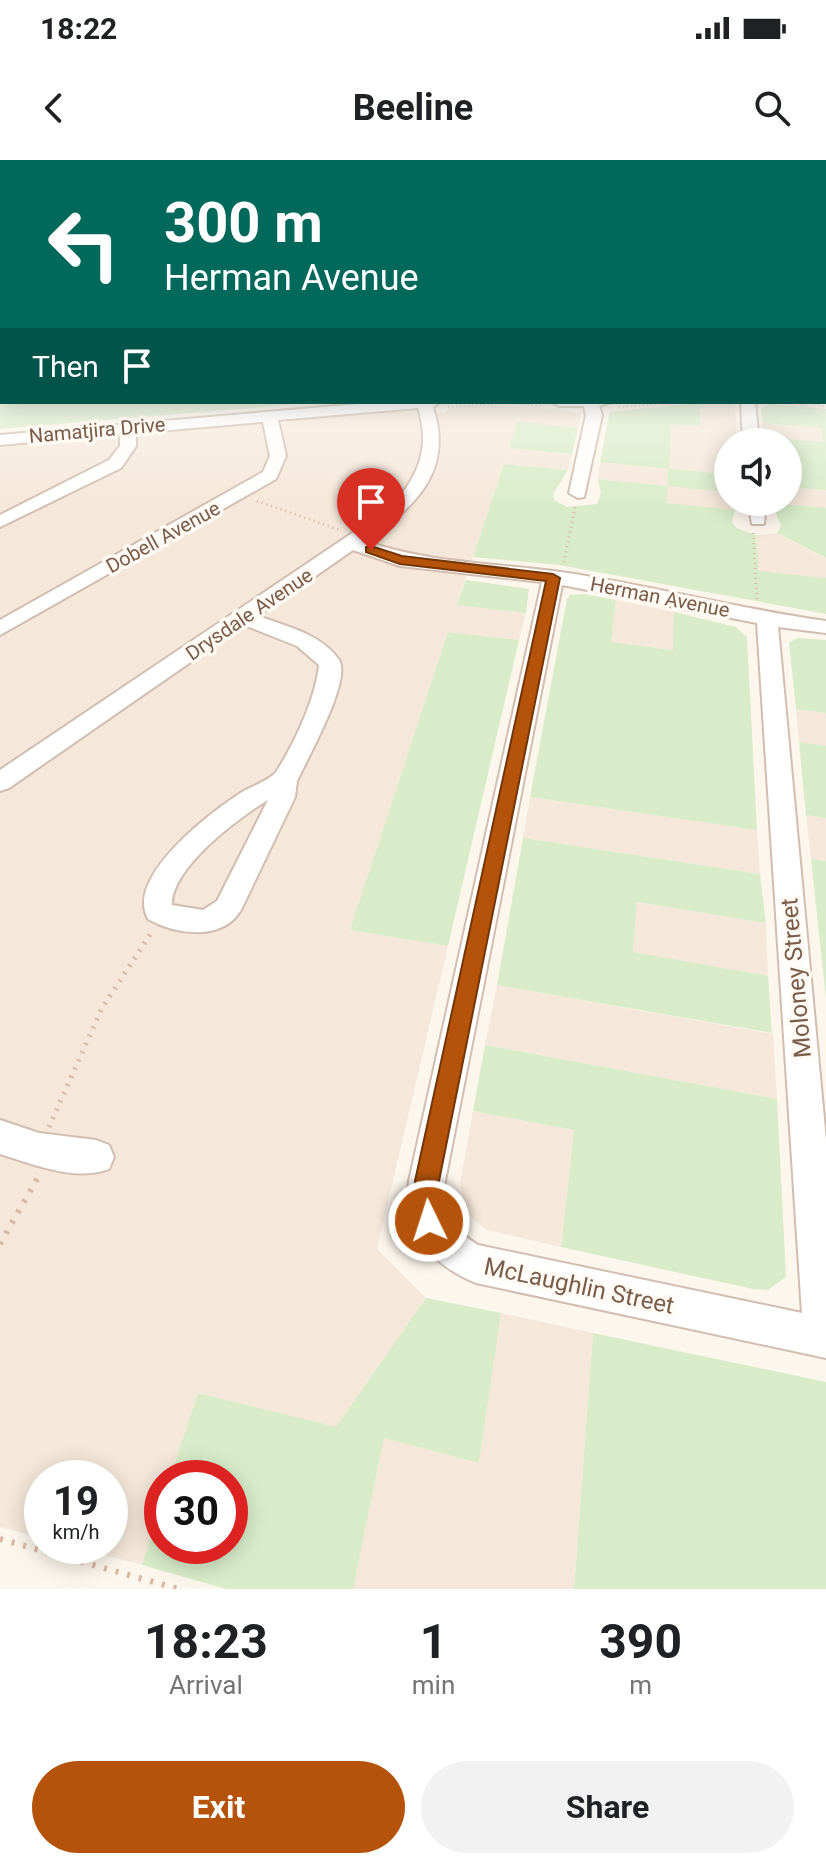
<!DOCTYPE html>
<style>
body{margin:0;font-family:Roboto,sans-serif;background:#f2f2f2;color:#202124;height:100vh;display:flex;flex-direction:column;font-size:30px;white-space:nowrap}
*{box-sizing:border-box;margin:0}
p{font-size:26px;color:#757577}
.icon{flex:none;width:44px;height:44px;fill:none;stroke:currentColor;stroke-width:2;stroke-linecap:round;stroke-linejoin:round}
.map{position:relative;height:1429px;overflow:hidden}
.sheet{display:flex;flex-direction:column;background:#fff;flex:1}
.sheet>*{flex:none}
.banner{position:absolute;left:0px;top:0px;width:826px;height:244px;box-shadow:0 4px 20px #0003;background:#00695c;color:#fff;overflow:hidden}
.buttons{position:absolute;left:714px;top:268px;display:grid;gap:16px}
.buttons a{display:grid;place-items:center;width:88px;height:88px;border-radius:50%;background:#fff;box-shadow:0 4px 20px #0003;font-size:40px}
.speed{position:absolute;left:24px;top:1300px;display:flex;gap:16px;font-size:40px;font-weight:700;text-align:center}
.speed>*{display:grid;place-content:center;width:104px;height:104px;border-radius:50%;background:#fff;box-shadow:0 4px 20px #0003;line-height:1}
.speed small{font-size:20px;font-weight:400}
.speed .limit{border:12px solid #d22;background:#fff;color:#111}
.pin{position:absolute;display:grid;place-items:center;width:68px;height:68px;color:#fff;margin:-82px -34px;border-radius:50% 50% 50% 0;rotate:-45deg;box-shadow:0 0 8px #0007}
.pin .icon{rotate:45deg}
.me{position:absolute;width:88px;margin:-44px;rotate:356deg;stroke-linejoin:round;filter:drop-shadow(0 0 6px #0008)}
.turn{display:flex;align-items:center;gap:28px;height:168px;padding:0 32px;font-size:36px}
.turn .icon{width:104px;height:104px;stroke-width:2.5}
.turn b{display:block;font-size:56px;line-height:68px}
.then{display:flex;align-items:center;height:76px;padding:0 32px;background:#0003;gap:16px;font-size:30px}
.eta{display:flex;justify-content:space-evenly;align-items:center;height:136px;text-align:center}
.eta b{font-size:48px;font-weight:700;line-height:56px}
.button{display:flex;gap:16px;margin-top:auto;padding:16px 32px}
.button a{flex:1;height:92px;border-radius:48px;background:#b45309;color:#fff;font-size:32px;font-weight:700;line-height:92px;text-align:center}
.button a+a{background:#f2f2f2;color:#202124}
.status{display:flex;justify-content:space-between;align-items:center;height:56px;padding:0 40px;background:#fff;direction:ltr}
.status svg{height:22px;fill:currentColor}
header{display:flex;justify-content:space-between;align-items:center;height:104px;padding:0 32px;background:#fff;font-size:36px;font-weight:700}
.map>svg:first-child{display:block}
.residential{fill:#f5e8da}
.green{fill:#d8ecc9}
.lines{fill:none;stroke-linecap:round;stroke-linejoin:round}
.minor-casing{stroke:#d1beb0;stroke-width:4}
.path-far3{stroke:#d9b8a5;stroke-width:2;stroke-dasharray:1 3;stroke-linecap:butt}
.path-far2{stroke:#d9b8a5;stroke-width:3;stroke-dasharray:1 4;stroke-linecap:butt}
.path-far1{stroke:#d9b8a5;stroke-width:5;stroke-dasharray:2 7;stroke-linecap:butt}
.path{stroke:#d9b8a5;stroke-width:6;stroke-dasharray:3 9;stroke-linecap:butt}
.minor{fill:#fff;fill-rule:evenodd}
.route{fill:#b45309;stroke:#753606;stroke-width:2}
.labels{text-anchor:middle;stroke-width:7;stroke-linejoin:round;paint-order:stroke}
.far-street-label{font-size:20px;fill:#7a5c4d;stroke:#fffaf3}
.street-label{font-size:24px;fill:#7a5c4d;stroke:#fffaf3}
</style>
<div class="status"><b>18:22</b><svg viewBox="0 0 49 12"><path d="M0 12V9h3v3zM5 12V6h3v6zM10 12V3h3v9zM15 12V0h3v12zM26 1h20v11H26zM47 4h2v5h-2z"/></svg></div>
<header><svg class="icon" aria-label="back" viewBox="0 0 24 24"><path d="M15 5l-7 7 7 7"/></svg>Beeline<svg class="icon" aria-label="search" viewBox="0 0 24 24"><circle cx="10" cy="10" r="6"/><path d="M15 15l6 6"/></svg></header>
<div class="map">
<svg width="826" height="1429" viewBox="0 0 826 1429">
<rect width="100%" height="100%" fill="#fdf6ec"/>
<g class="residential">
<polygon points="726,242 735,246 737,282 728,282 728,314 669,309 668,325 728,332 728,342 739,342 735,350 665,344 667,326 598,319 600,302 668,309 671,263 700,266 700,243"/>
<polygon points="481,245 559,249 581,254 578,268 518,263 509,288 572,294 568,310 504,304 457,444 526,453 519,480 448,472 350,770 448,786 377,1089 426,1138 336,1268 198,1233 170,1318 162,1318 162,1344 142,1405 70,1386 110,1386 110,1318 42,1318 42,1378 0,1367 0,288 59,279 214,266 284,264 290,260 404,251 444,253 450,248"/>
<polygon points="762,263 821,268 823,282 764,277"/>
<polygon points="788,327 826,330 826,348 772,343 788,342"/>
<polygon points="777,373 826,399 826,418 758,411 756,375"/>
<polygon points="616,440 674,452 674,490 611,482"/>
<polygon points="796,549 826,553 826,586 799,582"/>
<polygon points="530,637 757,670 760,714 523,678"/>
<polygon points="806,655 826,658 826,701 811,699"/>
<polygon points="637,742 766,763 768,816 633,793"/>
<polygon points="497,825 773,874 777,939 485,885"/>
<polygon points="473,951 574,970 561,1087 487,1070 466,1053 460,1022"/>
<polygon points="501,1153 593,1173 574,1429 353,1429 384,1278 479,1303"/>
</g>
<g class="green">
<polygon points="0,199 2,242 320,242 0,269"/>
<polygon points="700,243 700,266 671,264 669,309 728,314 728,332 668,326 666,343 735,350 732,362 736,368 756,375 759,411 826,418 826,454 559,405 473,397 504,304 568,310 553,334 554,340 567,347 597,344 601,334 598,319 667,326 668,309 600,302 610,252"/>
<polygon points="770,244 826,249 826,330 788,327 788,282 765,282 764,277 823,282 821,268 762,263 761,248"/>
<polygon points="518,262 578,268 572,294 509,288"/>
<polygon points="772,343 826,348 826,398 777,373 781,366"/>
<polygon points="466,420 529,429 526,453 457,445"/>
<polygon points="584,434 616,440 611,482 673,490 674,452 736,467 747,477 757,670 530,637 567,439 570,435"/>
<polygon points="448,472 519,480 448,786 350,770"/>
<polygon points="797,478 826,480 826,553 796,549 789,483"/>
<polygon points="799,582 826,586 826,658 806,655"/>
<polygon points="523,678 760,714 766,763 637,742 633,792 768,816 772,873 497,825"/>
<polygon points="811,699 826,701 826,839"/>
<polygon points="485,885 777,939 786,1117 768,1130 753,1129 561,1087 574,970 473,951"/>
<polygon points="426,1138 501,1153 479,1303 384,1278 353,1429 226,1429 142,1405 162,1344 162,1386 230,1386 230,1318 170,1318 198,1233 336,1267"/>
<polygon points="593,1173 826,1222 826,1429 574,1429"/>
</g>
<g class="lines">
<defs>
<g id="minor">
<path d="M382,242H440L433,247C454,312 415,347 365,381C433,405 505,403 575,414C659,428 741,449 826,461V473L778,467L826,980V1198L476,1123C430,1104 404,1072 409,1021L542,422L400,406L353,390L258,456C285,466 322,474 339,500C352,520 307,599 297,621L295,637L242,748C224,782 176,775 148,759C125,717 209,654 239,634C249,627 269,621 276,612C294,585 316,537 319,505L297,486L244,465L9,628L0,631V610L391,347C418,317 431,288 418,248L278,260L286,296L276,319L0,475V460L263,312L270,296L263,262L136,273V286L121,308L0,367V355L109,300L120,286V274L0,285V275ZM562,425L757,463L802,1153L478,1085C452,1069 443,1052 445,1021ZM268,640L217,741L203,750L172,745C171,708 238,658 268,640Z"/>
<polygon points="552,242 612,242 599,246 602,255 584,337 578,338 569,333 586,255 584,246 559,246"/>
<polygon points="741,242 755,242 759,282 743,282"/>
<polygon points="748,342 766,342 764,364 752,364"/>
<path d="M0,960L39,973L96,980L109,985L114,997L109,1009C76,1022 32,1004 0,994Z"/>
</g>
</defs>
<use href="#minor" class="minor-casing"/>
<g class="path-far3">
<polyline points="772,242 808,245"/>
<polyline points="807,242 826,247"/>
<polyline points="448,247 507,243 543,246"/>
<polyline points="619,247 693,242"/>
</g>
<g class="path-far2">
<polyline points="257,341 340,370"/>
<polyline points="753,373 757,440"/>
<polyline points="564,402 575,347"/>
</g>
<g class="path-far1">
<polyline points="49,967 102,848 153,770"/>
<polyline points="36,1021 38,1017"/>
</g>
<g class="path">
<polyline points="0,1084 37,1019"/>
<polyline points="0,1379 179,1429"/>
</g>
<use href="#minor" class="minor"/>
</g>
<linearGradient id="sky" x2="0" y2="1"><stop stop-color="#97c7e8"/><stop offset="0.43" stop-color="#fefbf6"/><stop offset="1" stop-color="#fefbf6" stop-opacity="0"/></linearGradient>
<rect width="826" height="349" fill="url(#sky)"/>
<path class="route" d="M371,386L402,396L553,414L560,418L439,1021C438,1036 443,1057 438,1069L429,1073L421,1069L414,1048L415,1021L546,421L400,404L366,392V387Z"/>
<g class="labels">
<g class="far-street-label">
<text transform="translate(97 270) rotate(-5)" y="7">Namatjira Drive</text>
<text transform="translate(163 377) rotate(-29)" y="7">Dobell Avenue</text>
<text transform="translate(660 437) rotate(11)" y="7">Herman Avenue</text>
<text transform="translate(249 454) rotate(-34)" y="7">Drysdale Avenue</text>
</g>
<g class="street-label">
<text transform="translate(796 818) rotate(-95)" y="8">Moloney Street</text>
<text transform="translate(579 1126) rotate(12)" y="8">McLaughlin Street</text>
</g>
</g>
</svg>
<div class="buttons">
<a><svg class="icon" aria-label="sound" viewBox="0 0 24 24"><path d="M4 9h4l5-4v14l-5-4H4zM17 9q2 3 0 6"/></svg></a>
</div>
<div class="speed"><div>19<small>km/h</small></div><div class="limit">30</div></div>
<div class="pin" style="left:371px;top:390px;background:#d93025"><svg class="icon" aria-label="arrive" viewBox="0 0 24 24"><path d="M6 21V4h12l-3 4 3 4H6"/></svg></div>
<svg class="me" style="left:429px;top:1061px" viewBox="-20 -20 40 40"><circle r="17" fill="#b45309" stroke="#fff" stroke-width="3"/><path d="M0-11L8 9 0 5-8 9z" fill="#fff"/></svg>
<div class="banner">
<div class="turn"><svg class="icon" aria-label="left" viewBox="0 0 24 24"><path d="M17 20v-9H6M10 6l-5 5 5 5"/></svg><div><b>300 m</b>Herman Avenue</div></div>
<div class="then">Then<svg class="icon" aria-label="arrive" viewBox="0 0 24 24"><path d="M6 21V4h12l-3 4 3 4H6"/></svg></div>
</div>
</div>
<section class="sheet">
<div class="eta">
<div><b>18:23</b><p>Arrival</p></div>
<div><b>1</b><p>min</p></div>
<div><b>390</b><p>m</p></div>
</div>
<div class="button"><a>Exit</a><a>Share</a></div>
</section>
